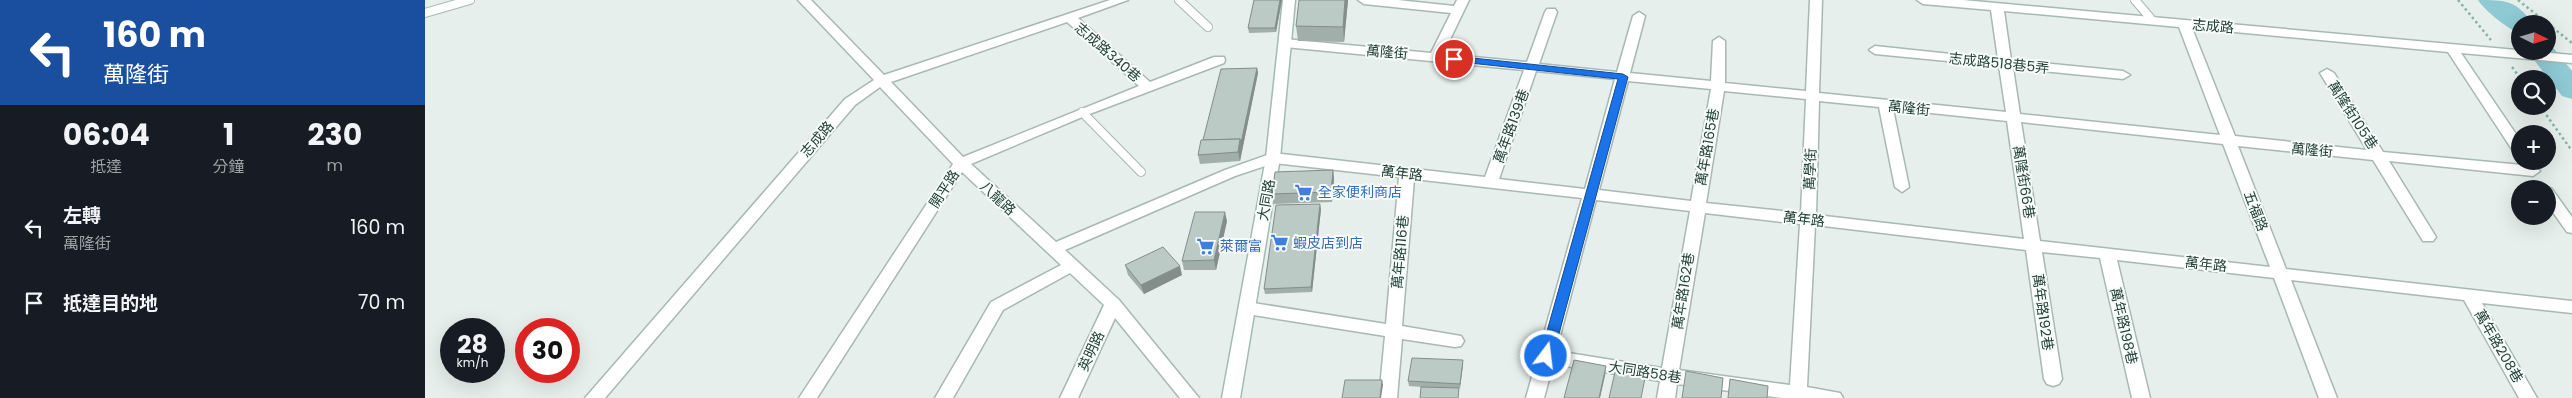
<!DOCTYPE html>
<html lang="zh-TW">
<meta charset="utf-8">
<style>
body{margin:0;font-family:Poppins,"Noto Sans TC",sans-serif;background:#242831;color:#f1f3f6;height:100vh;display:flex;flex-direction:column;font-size:19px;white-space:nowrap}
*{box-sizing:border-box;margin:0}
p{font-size:16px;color:#9ea1a6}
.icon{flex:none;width:28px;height:28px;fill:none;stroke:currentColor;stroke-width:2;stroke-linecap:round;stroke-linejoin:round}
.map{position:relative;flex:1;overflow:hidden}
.side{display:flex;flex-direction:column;background:#171b24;width:425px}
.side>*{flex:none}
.guide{background:#1a4fa0;color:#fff;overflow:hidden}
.needle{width:32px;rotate:95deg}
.tools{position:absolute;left:2086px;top:15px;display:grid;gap:10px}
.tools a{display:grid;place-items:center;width:45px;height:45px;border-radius:50%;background:#171b24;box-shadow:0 5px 20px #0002;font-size:25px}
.speed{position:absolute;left:15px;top:318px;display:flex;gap:10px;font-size:25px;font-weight:700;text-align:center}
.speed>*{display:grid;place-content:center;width:65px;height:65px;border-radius:50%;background:#171b24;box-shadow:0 5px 20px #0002;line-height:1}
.speed small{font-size:12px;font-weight:400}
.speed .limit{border:8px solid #d22;background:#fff;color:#111}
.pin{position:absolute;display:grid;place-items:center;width:42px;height:42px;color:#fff;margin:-21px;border:2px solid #fff;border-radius:50%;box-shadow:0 1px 5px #0007}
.me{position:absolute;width:55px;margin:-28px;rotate:15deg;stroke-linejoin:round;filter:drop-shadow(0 0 4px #0008)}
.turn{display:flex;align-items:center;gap:18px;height:105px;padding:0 20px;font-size:22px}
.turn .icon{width:65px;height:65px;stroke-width:2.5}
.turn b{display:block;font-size:35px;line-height:42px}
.eta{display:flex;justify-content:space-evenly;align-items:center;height:85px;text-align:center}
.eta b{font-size:30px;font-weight:700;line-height:35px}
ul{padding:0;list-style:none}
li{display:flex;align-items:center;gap:15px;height:75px;padding:0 20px}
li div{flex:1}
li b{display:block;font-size:19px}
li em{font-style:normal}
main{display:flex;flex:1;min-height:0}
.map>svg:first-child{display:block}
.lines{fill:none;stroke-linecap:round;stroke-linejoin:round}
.river{fill:#8ec9d4;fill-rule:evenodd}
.service-casing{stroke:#a8b8b2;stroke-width:10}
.minor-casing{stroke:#a8b8b2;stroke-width:3}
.secondary-casing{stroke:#a4bbb3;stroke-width:3}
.path{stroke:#86b3a5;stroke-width:2.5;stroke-dasharray:2.5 3;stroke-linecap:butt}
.service{stroke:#fff;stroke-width:8}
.minor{fill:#fff;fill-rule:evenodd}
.secondary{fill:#fff;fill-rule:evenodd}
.wall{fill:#a1aea9}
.shaded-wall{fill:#838d89}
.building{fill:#bbcac4;stroke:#838d89}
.route{fill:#1a73e8;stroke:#114b97}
.labels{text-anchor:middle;stroke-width:4;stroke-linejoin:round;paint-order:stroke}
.street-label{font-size:14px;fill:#24423a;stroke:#f7fbf9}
.shop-label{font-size:14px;fill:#366cbe;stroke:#f7fbf9;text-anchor:start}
</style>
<main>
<section class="side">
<div class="guide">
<div class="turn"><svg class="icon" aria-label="left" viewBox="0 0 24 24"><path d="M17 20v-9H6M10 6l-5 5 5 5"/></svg><div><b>160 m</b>萬隆街</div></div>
</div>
<div class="eta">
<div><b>06:04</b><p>抵達</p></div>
<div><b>1</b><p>分鐘</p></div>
<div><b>230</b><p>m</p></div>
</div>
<ul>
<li><svg class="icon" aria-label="left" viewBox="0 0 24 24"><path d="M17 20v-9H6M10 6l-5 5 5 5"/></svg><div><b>左轉</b><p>萬隆街</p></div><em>160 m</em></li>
<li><svg class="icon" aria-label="arrive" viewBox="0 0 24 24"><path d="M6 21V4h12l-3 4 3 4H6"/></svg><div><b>抵達目的地</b></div><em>70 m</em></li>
</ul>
</section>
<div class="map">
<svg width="2147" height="398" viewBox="0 0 2147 398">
<rect width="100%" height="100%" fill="#e6efeb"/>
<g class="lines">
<g class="river">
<path d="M2053,0C2081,0 2091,0 2108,24H2095V33C2085,31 2059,10 2053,0Z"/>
<polygon points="2122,44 2126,45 2147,71 2147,99 2137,96 2102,51 2122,51"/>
</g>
<defs>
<g id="service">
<polyline points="754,0 783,27"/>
<polyline points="1710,0 1727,20"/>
<polyline points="0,13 45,0"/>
<polyline points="657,112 716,172"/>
</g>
<g id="minor">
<path d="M373,0H386L459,75L685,0H703L653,18L725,82L789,57H799L800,60L799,63L662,115L546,164L631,242L800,170L848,153L1060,177L1099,70L860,47L854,43L860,39L1006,53L1026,13L939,4L933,0H973L1029,6L1032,0H1044L1018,54L1102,62L1120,12L1122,9H1130L1132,12L1114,64L1192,72L1208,16L1214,12L1220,16L1205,73L1286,81L1288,41L1294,37L1300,41V83L1381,91L1385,0H1397L1394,93L1581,112L1574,66L1450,54L1444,50L1450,46L1573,59L1566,10L1498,4L1492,0H1538L2147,55V63L2036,53L2095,140V155L2090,154L2023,52L1767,28L1810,136L1942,150L1895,73L1902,69L1909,73L1958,152L2108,166L2115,171L2108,176L1964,161L2011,237L2008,241H1998L1948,160L1813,146L1861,269L2147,301V313L2057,303L2112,398H2094L2039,300L1866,280L1912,398H1894L1849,278L1692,260L1725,398H1707L1675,258L1617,252L1637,379L1634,384L1628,386L1622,384L1619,379L1601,250L1390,225L1382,387L1415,393L1418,398H1357L1252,384L1250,398H1232L1235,381L1128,364L1119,398H1101L1157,198L989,179L977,326L1030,335L1036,336L1039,341L1036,346L1030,347L977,339L972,398H954L960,336L822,314L816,312L814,308L816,304L822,302L961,324L974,177L849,163L810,176L640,250L694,300L774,398H755L690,318L653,398H635L679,305L645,273L578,310L528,398H510L566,302L636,265L537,172L392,398H374L528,164L455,87L430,105L180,398H160L420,99L449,80ZM1579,11L1754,27L1795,135L1595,114L1588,68L1698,79L1705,75L1698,71L1586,60ZM642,22L714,86L538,157L466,82ZM1111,71L1190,79L1160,189L1074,179ZM1203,81L1286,89L1266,201L1174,190ZM1299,91L1381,99L1376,213L1281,203ZM1394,101L1454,107L1470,187L1477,192L1484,187L1468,109L1582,121L1599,239L1391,215ZM1596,122L1798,144L1845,267L1615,241ZM1171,200L1265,211L1237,368L1131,351ZM1280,213L1375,224L1365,385L1254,370Z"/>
<polygon points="2122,187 2127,189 2147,217 2147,233 2142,232 2122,204 2122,189 2117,189"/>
</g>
<polygon id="secondary" points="858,0 870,0 855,158 815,398 797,398 841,158"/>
</defs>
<use href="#service" class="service-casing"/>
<use href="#minor" class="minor-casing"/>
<use href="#secondary" class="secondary-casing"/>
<g class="path">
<polyline points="2033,0 2066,40"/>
<polyline points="2093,0 2147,43"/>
<polyline points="2087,67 2096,79"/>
<polyline points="2115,106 2147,151"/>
</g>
<use href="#service" class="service"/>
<use href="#minor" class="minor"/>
<use href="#secondary" class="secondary"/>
</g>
<g class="wall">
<polygon points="829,0 857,0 851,32 824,33 823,28"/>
<polygon points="923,0 919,42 873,41 871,26"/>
<polygon points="832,68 833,73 815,161 775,164 773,155 778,140"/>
<polygon points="908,170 909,179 907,202 849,204 847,194"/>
<polygon points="896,209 887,292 840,294 839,289"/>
<polygon points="802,221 791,270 759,270 757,261"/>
<polygon points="700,265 757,275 719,294 703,275"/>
<polygon points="1038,360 1035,388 1034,388 1033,398 995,398 997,387 984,386 983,381"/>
</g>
<g class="shaded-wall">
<polygon points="855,0 857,0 851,32 850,28"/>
<polygon points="920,0 923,0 919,42 918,27"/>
<polygon points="832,68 833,73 815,161 813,152 815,139"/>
<polygon points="908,170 909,179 907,202 906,192"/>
<polygon points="895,204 896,209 887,292 886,287"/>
<polygon points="800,212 802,221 791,270 789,260"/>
<polygon points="755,266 757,275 719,294 716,285"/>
<polygon points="1038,360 1038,365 1035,388 1035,384"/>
<polygon points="1181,366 1180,376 1175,398 1174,398"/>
<polygon points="957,380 958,385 956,398 955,398"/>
</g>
<g class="building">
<polygon points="829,0 855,0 850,28 823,28"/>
<polygon points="874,0 920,0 918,27 871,26"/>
<polygon points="832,68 816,143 815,139 778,140 796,69"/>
<polygon points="815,139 813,152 773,155 776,140"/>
<polygon points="908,170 906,192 847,194 850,172"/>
<polygon points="895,204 886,287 839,289 851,205"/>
<polygon points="770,212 800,212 789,260 757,261"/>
<polygon points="738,247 755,266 716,285 700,265"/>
<polygon points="987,358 1038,360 1035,384 983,381"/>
<polygon points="1149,360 1181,366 1174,398 1139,398"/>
<polygon points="1191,368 1221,373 1216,398 1184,398"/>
<polygon points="1261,371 1298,378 1296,398 1257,398"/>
<polygon points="1305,379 1343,386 1342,398 1303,398"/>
<polygon points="920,380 957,380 955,398 917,398"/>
<polygon points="996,387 1034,388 1033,398 995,398"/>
</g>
<polygon class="route" points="1029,56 1198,74 1203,77 1128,356 1121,361 1115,356 1193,79 1026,61 1024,59"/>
<defs>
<symbol id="supermarket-bare" viewBox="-9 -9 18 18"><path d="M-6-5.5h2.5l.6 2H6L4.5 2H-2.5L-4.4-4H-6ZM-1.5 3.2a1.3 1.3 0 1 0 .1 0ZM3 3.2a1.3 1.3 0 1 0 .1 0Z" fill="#3f7fe0" stroke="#f7fbf9" stroke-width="2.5" paint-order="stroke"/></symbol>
</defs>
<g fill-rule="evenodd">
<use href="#supermarket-bare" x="866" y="180" width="25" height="25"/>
<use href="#supermarket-bare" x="842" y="230" width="25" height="25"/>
<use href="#supermarket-bare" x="768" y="234" width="25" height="25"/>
</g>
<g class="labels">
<g class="street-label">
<text transform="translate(1788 26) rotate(5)" y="5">志成路</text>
<text transform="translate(683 52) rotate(41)" y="5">志成路340巷</text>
<text transform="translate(962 52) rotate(5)" y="5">萬隆街</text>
<text transform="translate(1574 63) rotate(6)" y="5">志成路518巷5弄</text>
<text transform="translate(1484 108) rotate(6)" y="5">萬隆街</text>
<text transform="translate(1928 115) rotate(57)" y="5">萬隆街105巷</text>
<text transform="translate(1086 126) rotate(-70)" y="5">萬年路139巷</text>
<text transform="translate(392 139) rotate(-49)" y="5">志成路</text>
<text transform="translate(1282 147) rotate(-80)" y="5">萬年路165巷</text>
<text transform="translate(1887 150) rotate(5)" y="5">萬隆街</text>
<text transform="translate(1385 169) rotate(-88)" y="5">萬學街</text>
<text transform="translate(977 173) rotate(7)" y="5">萬年路</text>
<text transform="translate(1599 182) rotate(81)" y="5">萬隆街66巷</text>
<text transform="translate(519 189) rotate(-57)" y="5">開平路</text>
<text transform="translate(573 198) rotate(43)" y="5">八龍路</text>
<text transform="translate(841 200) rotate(-80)" y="5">大同路</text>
<text transform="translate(1831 211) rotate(69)" y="5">五福路</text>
<text transform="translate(1379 219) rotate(7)" y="5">萬年路</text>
<text transform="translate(975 252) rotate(-85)" y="5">萬年路116巷</text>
<text transform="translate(1781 264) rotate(6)" y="5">萬年路</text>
<text transform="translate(1258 291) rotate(-81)" y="5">萬年路162巷</text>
<text transform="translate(1618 312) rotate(82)" y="5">萬年路192巷</text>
<text transform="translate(1699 326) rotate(77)" y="5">萬年路198巷</text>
<text transform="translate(2074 346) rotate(60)" y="5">萬年路208巷</text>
<text transform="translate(666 351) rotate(-65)" y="5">英明路</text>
<text transform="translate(1220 372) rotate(9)" y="5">大同路58巷</text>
</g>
<g class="shop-label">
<text x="893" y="197">全家便利商店</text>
<text x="868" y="248">蝦皮店到店</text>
<text x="795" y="251">萊爾富</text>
</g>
</g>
</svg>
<div class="tools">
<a><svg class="needle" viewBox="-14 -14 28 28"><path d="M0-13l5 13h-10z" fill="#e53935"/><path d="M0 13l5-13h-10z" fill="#9ea1a6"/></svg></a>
<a><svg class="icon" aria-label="search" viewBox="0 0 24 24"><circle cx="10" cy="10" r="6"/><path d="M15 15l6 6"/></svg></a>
<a>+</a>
<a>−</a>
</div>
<div class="speed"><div>28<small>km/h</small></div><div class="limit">30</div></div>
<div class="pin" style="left:1029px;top:59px;background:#d93025"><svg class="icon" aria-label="arrive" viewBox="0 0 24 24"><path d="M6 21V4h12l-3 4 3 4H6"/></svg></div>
<svg class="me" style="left:1121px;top:356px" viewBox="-20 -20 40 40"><circle r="17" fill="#1a73e8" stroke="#fff" stroke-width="3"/><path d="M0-11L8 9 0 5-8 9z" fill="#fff"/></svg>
</div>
</main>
